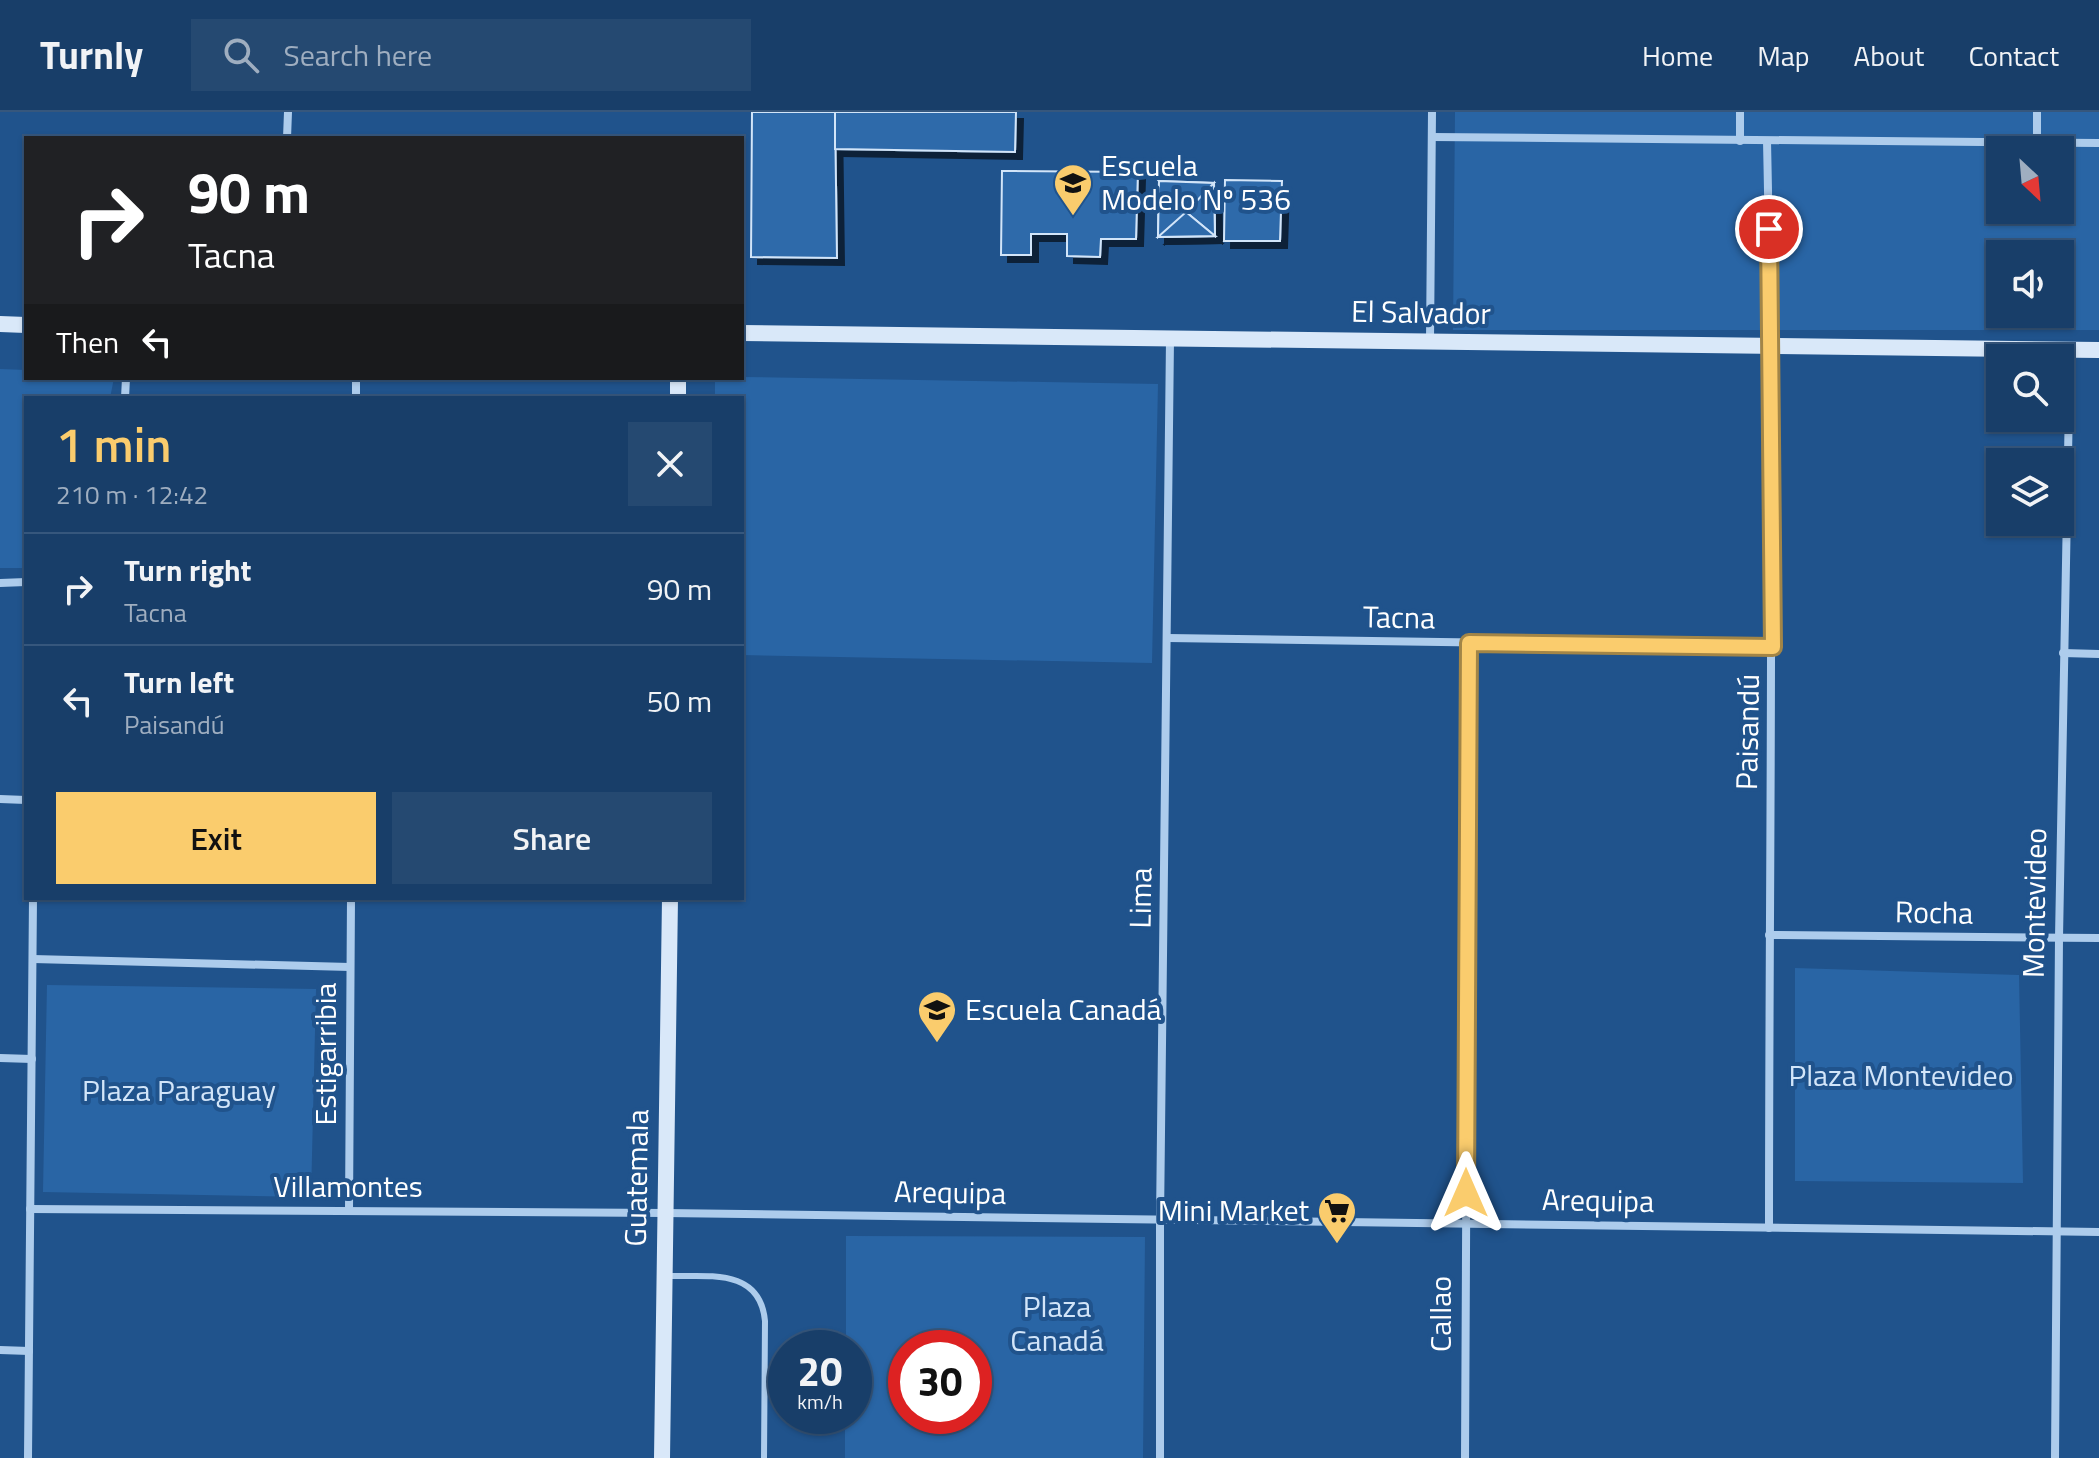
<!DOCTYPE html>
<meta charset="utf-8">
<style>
body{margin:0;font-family:"Titillium Web",sans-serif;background:#254971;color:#f1f3f6;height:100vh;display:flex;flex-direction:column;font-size:30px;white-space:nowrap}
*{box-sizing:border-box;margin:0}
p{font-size:26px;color:#9faec0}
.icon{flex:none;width:44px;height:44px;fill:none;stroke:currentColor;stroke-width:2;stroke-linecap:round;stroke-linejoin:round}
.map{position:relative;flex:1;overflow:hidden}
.panel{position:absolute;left:24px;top:284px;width:720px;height:504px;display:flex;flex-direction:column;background:#183e69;border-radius:0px;box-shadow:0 2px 6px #0004,0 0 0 2px #36577d}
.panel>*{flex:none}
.top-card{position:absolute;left:24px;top:24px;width:720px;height:244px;border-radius:0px;box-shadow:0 2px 6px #0004,0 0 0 2px #36577d;background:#202124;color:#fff;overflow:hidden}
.needle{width:52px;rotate:154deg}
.tools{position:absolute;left:1986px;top:24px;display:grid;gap:16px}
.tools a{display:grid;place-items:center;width:88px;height:88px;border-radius:0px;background:#183e69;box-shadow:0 2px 6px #0004,0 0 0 2px #36577d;font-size:40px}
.speed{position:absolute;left:768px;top:1218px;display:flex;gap:16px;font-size:40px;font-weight:700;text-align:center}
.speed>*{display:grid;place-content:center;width:104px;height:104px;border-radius:50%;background:#183e69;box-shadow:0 2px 6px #0004,0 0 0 2px #36577d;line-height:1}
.speed small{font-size:20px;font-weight:400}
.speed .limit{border:12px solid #d22;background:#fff;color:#111}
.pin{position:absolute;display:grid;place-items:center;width:68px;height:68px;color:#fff;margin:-34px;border:4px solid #fff;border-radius:50%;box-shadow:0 2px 8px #0007}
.me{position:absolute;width:88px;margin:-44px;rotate:0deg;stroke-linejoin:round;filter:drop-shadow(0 0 6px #0008)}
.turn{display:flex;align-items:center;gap:28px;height:168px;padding:0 32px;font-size:36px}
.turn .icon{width:104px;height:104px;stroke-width:2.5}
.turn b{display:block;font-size:56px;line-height:68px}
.then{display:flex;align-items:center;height:76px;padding:0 32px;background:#0003;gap:16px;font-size:30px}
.round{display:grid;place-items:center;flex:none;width:84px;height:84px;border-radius:0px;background:#254971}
.overview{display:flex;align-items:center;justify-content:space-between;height:136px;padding:0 32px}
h1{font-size:48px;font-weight:600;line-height:60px;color:#facc6d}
.cta{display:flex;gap:16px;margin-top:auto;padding:16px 32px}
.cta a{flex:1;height:92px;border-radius:0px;background:#facc6d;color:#111;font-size:32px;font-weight:600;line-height:92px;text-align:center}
.cta a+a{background:#254971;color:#f1f3f6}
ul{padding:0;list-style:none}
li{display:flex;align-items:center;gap:24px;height:112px;padding:0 32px;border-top:2px solid #36577d}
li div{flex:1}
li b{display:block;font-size:30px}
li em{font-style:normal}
header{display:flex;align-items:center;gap:48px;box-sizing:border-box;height:112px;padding:0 40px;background:#183e69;border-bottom:2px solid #36577d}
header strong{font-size:38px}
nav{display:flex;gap:44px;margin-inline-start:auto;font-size:28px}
.search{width:560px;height:72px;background:#254971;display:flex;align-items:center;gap:20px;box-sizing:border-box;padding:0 28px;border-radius:0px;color:#9faec0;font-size:30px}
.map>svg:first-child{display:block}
.green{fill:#2965a5;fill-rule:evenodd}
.building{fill:#2f6aaa;stroke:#d2e5f9;stroke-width:2;filter:url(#shadow)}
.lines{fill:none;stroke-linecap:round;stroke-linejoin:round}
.lane{stroke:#adccec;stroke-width:6}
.street{stroke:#adccec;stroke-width:8}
.secondary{stroke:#d9e8f9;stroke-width:16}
.route-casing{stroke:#a28547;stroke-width:20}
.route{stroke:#facc6d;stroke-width:14}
.labels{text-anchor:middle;stroke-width:8;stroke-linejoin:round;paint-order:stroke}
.poi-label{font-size:30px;fill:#fff;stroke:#20538c;text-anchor:start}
.street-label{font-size:30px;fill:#fff;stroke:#20538c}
.park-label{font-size:30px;fill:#d2e5f9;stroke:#20538c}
</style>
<header>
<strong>Turnly</strong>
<div class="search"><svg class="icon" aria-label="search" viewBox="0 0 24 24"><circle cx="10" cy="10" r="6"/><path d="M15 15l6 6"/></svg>Search here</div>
<nav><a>Home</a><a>Map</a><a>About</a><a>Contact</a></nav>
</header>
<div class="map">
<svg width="2099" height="1346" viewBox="0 0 2099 1346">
<defs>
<filter id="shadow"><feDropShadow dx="7" dy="7" stdDeviation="0" flood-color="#0009"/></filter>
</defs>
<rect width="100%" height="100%" fill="#20538c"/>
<g class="green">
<path d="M1455,0H2099V218H1453ZM2000,38H2060V98H2000ZM2000,142H2060V202H2000Z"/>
<polygon points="0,257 26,258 26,266 114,266 110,286 26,286 26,456 0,456"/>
<polygon points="742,265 1158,272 1152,551 742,543 742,286 715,286 715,266"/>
<polygon points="1795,856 2019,863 2023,1071 1795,1069"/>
<polygon points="47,873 316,877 311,1085 43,1080"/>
<path d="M846,1124L1145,1125L1143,1346H845V1304H854V1236H846ZM974,1236V1304H906V1236Z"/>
</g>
<g class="building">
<polygon points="752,0 835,0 837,146 751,145"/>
<polygon points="835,0 1016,0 1015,40 835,37"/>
<polygon points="1002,59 1138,60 1136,127 1101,127 1100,145 1067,144 1067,122 1031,122 1031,143 1001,143"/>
<polygon points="1225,68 1282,69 1280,129 1224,129"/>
<polygon points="1159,69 1186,100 1158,125"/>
<polygon points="1159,69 1214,71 1186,100"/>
<polygon points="1159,69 1214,71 1215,124 1158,125"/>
<polygon points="1214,71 1215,124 1186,100"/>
<polygon points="1186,100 1215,124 1158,125"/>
</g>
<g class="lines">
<path class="lane" d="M668,1164C707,1165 760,1155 765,1209L764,1346"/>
<g class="street">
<polyline points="1740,0 1740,29"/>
<polyline points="2037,0 2037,31"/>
<polyline points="1432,25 2099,31"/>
<polyline points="287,26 288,0"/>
<path d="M1767,29C1775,391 1769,753 1769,1116"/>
<polyline points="1430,229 1432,0"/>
<polyline points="125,286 126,266"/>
<polyline points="356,286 356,266"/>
<polyline points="0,471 26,470"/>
<polyline points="1168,526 1773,535"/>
<polyline points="2063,541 2099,542"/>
<polyline points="0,687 26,688"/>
<polyline points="1769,823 2099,826"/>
<polyline points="33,847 350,855"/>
<polyline points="0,946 32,947"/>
<polyline points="30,1097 665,1101 2099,1120"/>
<polyline points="349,1099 351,786"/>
<polyline points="0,1238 29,1239"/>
<polyline points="28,1346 33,786"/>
<polyline points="1160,1346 1160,1108 1170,227"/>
<polyline points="1465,1346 1469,531"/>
<polyline points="2055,1346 2059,826 2070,237"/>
</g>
<g class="secondary">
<polyline points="0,212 26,213"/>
<polyline points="742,221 2099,238"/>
<polyline points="678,286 678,266"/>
<polyline points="662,1346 670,786"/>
</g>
</g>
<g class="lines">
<defs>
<polyline id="route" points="1466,1081 1469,531 1773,535 1769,117"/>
</defs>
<use href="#route" class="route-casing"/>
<use href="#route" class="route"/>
</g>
<defs>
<symbol id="school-pin" viewBox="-11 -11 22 30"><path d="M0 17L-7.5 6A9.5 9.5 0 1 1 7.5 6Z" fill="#facc6d" stroke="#20538c"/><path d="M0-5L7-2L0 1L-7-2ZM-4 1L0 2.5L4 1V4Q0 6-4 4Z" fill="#111"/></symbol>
<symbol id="supermarket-pin" viewBox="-11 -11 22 30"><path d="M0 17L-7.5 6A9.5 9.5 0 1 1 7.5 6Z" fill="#facc6d" stroke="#20538c"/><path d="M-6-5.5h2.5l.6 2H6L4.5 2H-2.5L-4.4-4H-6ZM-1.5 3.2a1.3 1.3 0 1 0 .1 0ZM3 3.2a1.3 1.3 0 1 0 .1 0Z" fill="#111"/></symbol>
</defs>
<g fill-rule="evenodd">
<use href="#school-pin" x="1051" y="49" width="44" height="60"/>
<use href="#school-pin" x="915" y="876" width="44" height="60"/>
<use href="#supermarket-pin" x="1315" y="1077" width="44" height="60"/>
</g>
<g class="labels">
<g class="poi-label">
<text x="1101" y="64">Escuela<tspan x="1101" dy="34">Modelo Nº 536</tspan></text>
<text x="965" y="908">Escuela Canadá</text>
<text x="1309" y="1109" text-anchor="end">Mini Market</text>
</g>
<g class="street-label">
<text transform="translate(1421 201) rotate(1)" y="10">El Salvador</text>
<text transform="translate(1399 506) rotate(1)" y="10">Tacna</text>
<text transform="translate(1748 620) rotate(-89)" y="10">Paisandú</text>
<text transform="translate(1141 786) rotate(-89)" y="10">Lima</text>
<text transform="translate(2035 791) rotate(-89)" y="10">Montevideo</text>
<text transform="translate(1934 801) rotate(1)" y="10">Rocha</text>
<text transform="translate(326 942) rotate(-90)" y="10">Estigarribia</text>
<text transform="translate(637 1066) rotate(-89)" y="10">Guatemala</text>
<text x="348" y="1085">Villamontes</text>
<text transform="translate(950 1081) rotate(1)" y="10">Arequipa</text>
<text transform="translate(1598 1089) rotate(1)" y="10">Arequipa</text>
<text transform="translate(1441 1202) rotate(-90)" y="10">Callao</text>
</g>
<g class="park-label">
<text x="1901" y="974">Plaza Montevideo</text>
<text x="179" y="989">Plaza Paraguay</text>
<text x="1057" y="1205">Plaza<tspan x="1057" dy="34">Canadá</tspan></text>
</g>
</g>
</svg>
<div class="tools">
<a><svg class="needle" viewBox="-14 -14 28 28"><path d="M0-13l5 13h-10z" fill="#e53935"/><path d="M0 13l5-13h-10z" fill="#9faec0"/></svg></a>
<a><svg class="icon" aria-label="sound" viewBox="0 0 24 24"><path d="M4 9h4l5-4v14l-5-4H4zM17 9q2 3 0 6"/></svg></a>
<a><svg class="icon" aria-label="search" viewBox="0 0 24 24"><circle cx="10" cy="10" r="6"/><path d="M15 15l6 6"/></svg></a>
<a><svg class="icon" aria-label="layers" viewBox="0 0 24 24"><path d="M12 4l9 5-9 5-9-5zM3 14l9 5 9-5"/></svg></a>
</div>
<div class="speed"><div>20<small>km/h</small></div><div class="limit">30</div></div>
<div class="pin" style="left:1769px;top:117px;background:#d93025"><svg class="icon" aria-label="arrive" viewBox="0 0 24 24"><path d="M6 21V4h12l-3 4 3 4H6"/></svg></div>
<svg class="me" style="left:1466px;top:1081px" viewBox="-20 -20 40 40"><path d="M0-17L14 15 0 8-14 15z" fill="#facc6d" stroke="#fff" stroke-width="4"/></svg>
<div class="top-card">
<div class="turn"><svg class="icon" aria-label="right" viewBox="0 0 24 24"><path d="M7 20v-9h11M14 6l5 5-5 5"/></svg><div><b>90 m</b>Tacna</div></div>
<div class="then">Then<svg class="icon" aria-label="left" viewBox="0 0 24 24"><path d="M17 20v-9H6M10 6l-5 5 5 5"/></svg></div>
</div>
<section class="panel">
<div class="overview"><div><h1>1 min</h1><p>210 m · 12:42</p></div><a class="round"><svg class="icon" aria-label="close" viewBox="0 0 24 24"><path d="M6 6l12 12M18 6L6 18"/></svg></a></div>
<ul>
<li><svg class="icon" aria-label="right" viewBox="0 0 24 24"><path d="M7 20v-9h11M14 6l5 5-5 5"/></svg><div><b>Turn right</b><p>Tacna</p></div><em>90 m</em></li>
<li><svg class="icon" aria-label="left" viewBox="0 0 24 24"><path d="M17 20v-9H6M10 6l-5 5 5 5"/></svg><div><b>Turn left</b><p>Paisandú</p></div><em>50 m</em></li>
</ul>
<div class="cta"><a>Exit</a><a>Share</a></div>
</section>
</div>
